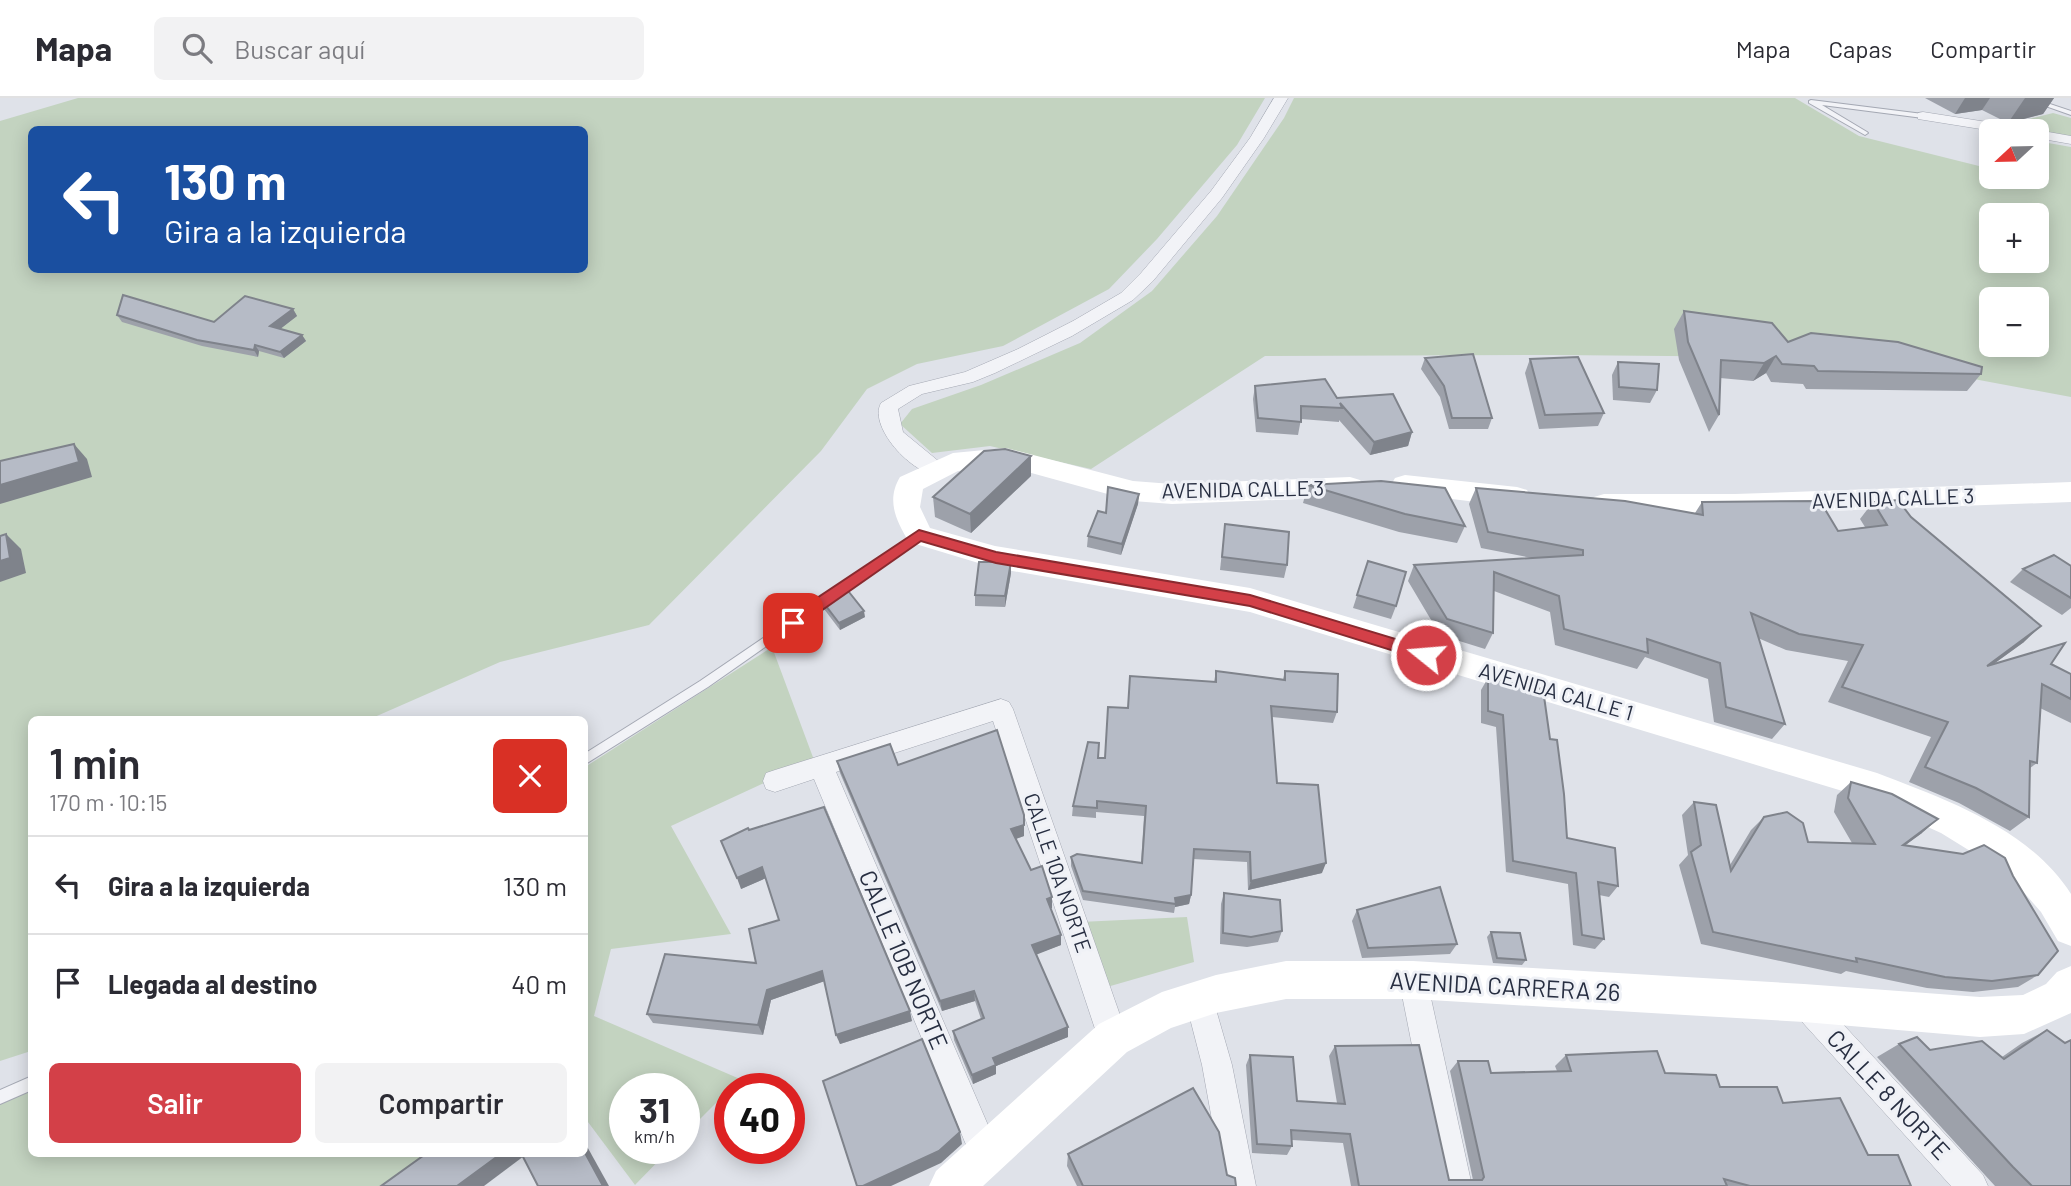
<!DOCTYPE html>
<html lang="es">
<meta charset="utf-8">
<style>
body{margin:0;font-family:Barlow,sans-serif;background:#f2f2f3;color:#2b2b33;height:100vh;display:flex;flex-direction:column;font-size:26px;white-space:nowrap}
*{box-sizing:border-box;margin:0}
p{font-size:23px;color:#7c7c81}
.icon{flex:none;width:38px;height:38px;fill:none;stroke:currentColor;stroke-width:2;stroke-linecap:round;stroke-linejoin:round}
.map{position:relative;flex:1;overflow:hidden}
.drawer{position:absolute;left:28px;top:618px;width:560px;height:441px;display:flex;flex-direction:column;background:#fff;border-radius:10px;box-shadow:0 4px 18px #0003}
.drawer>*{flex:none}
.hud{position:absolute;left:28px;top:28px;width:560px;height:147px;border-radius:10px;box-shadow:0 4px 18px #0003;background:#1a4fa0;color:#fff;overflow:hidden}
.needle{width:46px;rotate:248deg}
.fabs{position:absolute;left:1979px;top:21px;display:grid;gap:14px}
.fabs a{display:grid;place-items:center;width:70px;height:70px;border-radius:10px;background:#fff;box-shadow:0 4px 18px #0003;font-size:35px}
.speed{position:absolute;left:609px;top:975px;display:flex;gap:14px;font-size:35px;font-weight:700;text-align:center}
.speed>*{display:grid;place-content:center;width:91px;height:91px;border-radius:50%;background:#fff;box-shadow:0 4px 18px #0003;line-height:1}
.speed small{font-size:18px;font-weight:400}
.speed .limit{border:10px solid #d22;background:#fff;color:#111}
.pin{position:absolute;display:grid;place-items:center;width:60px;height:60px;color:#fff;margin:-30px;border-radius:14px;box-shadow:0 4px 10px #0006}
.me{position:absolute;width:77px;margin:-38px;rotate:287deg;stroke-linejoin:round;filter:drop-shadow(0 0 5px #0008)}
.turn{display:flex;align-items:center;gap:24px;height:147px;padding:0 21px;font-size:32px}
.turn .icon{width:91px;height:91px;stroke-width:2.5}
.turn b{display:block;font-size:49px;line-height:60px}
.round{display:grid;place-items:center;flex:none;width:74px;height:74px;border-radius:10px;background:#f2f2f3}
.head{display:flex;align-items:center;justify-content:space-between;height:119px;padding:0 21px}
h1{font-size:42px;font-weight:600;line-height:52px}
.primary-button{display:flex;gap:14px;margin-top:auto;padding:14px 21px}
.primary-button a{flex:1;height:80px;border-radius:10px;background:#d34048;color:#fff;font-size:28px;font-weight:600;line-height:80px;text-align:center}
.primary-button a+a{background:#f2f2f3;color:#2b2b33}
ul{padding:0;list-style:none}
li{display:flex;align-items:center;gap:21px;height:98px;padding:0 21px;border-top:2px solid #e1e1e2}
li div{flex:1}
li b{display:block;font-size:26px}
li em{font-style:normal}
header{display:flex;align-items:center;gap:42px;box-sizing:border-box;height:98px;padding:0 35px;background:#fff;border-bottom:2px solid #e1e1e2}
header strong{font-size:33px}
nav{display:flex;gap:38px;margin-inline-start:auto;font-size:24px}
.search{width:490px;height:63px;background:#f2f2f3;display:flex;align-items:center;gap:18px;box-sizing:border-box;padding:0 24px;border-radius:10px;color:#7c7c81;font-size:26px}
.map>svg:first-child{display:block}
.green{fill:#c3d3c0;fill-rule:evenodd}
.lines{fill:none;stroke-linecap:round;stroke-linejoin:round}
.lane-casing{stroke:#a4a8b3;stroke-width:2}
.street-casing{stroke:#a4a8b3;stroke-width:1}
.lane{fill:#f2f3f7;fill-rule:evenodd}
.street{fill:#f2f3f7;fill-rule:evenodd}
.secondary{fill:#fff;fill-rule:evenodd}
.wall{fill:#9da1aa}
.shaded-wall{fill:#7f838b}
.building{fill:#b6bbc6;stroke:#7f838b;stroke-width:2}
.route{fill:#d34048;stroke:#892a2f;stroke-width:2}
.labels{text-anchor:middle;stroke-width:6;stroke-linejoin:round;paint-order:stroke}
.street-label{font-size:21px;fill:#272e41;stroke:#eff1f6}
.near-street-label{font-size:24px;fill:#272e41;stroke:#eff1f6}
</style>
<header>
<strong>Mapa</strong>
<div class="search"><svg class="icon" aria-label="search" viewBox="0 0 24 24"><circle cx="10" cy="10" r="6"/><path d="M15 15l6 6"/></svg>Buscar aquí</div>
<nav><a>Mapa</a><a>Capas</a><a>Compartir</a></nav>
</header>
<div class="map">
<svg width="2071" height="1088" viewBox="0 0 2071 1088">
<rect width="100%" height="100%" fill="#dfe2e9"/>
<g class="green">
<path d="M78,0H1265L1237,47L1157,141L1109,191L1003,248L917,266L867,291L821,353L649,527L500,564L370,621H32L31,953L0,963V23ZM32,32H584V172H32Z"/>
<path d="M1294,0H1795L1859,38L1991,71L1992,79H2037V43L2071,49V299L1979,282L1897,260L1556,257L1265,258L1091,371L990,348L932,355L900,326L912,311L981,287L1080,245L1152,193L1217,118L1284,20ZM1992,117H2037V163H1992ZM1992,201H2037V247H1992Z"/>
<polygon points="2053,15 2071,20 2071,39 2002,28"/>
<polygon points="772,549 814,662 671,728 731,836 611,851 594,918 740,981 684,1037 684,990 625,990 625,1050 671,1050 635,1087 585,1020 585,669"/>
<polygon points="1187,819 1194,864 1100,891 1080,824"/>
<polygon points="31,982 32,1055 436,1055 390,1088 0,1088 0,996"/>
</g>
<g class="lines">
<defs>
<g id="lane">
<polygon points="2023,0 2032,0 2071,13 2071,17"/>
<polygon points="1811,2 1923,16 1926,18 1923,20 1822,7 1867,34 1868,35 1865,37 1809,5 1809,3"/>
<polygon points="919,434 922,435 924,437 922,439 708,589 584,667 584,656 700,583"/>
<polygon points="32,978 32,992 0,1006 0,992"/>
</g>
<g id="street">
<path d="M1274,0H1288L1264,40L1222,100L1153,183L1133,202L1072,238L995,275L973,284L922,296L898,311L903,334L942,366L945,371L942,376C918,383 867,330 881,305L909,288L965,274L1018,251L1073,223L1121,195L1141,175L1211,93L1250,40Z"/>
<polygon points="1923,14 2019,29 2026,33 1993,33 1918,21 1918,15"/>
<polygon points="2037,32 2071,38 2071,46 2037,40 2037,33 2032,33"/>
<polygon points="1001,601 1009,604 1013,611 1128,940 1123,950 1113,954 1103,950 1098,940 993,623 836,674 1000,1055 996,1066 985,1070 974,1066 814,681 775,694 766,691 763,683 766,675 775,672"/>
<polygon points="1413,868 1423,872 1427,882 1472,1088 1440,1088 1399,882 1403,872"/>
<polygon points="1199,887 1209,891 1213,901 1232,967 1256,1088 1224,1088 1202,967 1185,901 1189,891"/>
<polygon points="1804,891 1814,895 1983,1077 1988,1088 1951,1088 1794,915 1790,905 1794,895"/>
</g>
</defs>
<use href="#lane" class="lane-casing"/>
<use href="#street" class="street-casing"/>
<use href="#lane" class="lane"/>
<use href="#street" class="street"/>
<g class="secondary">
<path d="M1006,350L1133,383L1172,386L1350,379L1360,382L1364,389L1360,396L1350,399L1172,406L1133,403L1006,368L958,373L923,391L920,409L930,430L995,448L1250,490L1877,675C1945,701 2030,731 2071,796V848L2058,843L2041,814L2020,790L1996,769L1941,735L1859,698L1250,514L995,470L909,444C896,423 886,402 900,379L953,355Z"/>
<polygon points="1405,377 1517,389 1527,392 1531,399 1527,406 1517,409 1395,394 1391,387 1395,380"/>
<polygon points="2071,384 2071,404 1735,416 1604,416 1594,413 1590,406 1594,399 1604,396 1735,396"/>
<polygon points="1286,863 1413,863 1804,886 1980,899 2023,897 2046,886 2057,874 2071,868 2071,915 2024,936 1980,939 1804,924 1413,901 1286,901 1216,915 1171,930 1127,954 983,1088 929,1088 936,1073 1099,926 1162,894 1216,877"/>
</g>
</g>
<g class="wall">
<polygon points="1925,0 2054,0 2043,16 2008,25 1982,12 1955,16"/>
<polygon points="293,211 297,218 280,231 302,237 306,243 284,260 259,253 258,259 202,248 122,224 117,217 214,224"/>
<polygon points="1684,213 1788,244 1981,276 1967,293 1806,291 1803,286 1771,284 1766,275 1753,283 1720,280 1719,317 1709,334 1679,262 1674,231"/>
<polygon points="1425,260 1492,320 1488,331 1449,331 1440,299 1421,271"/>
<polygon points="1530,261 1604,315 1598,328 1539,331 1525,275"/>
<polygon points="1618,264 1657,292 1650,305 1613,302 1612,277"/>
<polygon points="1255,288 1337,300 1412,334 1408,348 1370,357 1339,322 1339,324 1301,321 1298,337 1256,334 1253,301"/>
<polygon points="1031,378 971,435 935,419 933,399"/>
<polygon points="1308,387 1465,428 1457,445 1399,434 1303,405"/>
<polygon points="1476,390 1695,415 1702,404 1838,433 1865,429 1860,421 1873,404 1911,419 2024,544 1995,565 2051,566 2071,576 2071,625 2040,610 2037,665 2030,670 2029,719 2010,733 1959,705 1909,684 1931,639 1828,604 1848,563 1786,552 1758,540 1785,626 1772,641 1714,624 1708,581 1645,559 1637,571 1555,547 1550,514 1494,493 1493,535 1485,551 1440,537 1408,483 1414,467 1532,460 1481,450 1469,406"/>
<polygon points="1139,396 1138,406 1121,457 1087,449 1088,438 1106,415"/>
<polygon points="1225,426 1287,467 1284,480 1220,472"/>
<polygon points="1368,463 1396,508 1391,521 1353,510"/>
<polygon points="1011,464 1011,475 1005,509 975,508 975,497"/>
<polygon points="2071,468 2071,510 2062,517 2010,484 2023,471"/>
<polygon points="823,504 865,519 840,532 824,511"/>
<polygon points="1216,573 1283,581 1285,573 1337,614 1333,625 1272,619 1277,685 1322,775 1248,792 1247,764 1193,761 1191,797 1189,806 1175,809 1174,815 1083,802 1071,768 1071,759 1141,765 1144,718 1096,714 1096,720 1072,718 1073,708 1098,660 1104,660 1214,584"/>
<polygon points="1488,580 1550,641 1567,740 1618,788 1609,799 1599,797 1604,841 1595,851 1573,847 1568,786 1506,774 1496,629 1481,625 1481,592"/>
<polygon points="837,663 898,667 1024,717 1024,738 1016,741 1031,772 1052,810 1051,810 1061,847 1036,856 1068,939 996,968 996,976 973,986 954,942 953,933 981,921 975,903 942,913 840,675"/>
<polygon points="1851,684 1922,735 1905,747 2038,877 2018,889 1973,894 1927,890 1846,873 1841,876 1701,846 1679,767 1688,757 1682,717 1694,704 1730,767 1751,732 1764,719 1808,744 1852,745 1834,714 1837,697"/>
<polygon points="749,732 912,923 840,946 824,883 771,902 763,937 653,925 647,916 756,865 779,822 766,780 741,791"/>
<polygon points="1224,795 1282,833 1278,844 1247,849 1220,846 1221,806"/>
<polygon points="1357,812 1457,846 1450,856 1362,860 1352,823"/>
<polygon points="1491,834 1526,862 1522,867 1493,865 1487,839"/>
<polygon points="2047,932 2065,945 2071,1088 1995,1088 1877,959 1899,946 1930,952 2002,959 2022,945"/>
<polygon points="1335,948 1449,1082 1473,1082 1450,973 1458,963 1491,975 1557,973 1555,968 1566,957 1665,975 1783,1005 1868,1057 1911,1088 1351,1088 1343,1045 1292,1042 1292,1048 1287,1057 1252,1055 1246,967 1250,957 1297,1003 1337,1005 1329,958"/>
<polygon points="1068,1056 1227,1077 1236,1088 1077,1088 1067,1068"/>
</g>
<g class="shaded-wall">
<polygon points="1965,0 1990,0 1982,12 1955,16"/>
<polygon points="2025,0 2054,0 2043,16 2008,25"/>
<polygon points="293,211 297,218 275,235 270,228"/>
<polygon points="302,237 306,243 284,260 280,254"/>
<polygon points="255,247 259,253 258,259 254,252"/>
<polygon points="1776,258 1766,275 1753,283 1764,265"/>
<polygon points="1412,334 1408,348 1370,357 1374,344"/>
<polygon points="74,346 87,361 92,379 0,406 0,387"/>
<polygon points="1031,358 1031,378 971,435 970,416"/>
<polygon points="1139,396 1138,406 1121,457 1122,446"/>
<polygon points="6,436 21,451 26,475 0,484 0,463"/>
<polygon points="1011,464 1011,475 1005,509 1005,498"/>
<polygon points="864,513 865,519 840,532 839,525"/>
<polygon points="2041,528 2024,544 1970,583 1987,568"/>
<polygon points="1938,721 1922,735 1888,760 1903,747"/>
<polygon points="1024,727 1024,738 1012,742 1011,731"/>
<polygon points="1326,765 1322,775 1248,792 1251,783"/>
<polygon points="762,769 766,780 741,791 737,780"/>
<polygon points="1191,797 1189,806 1175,809 1175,800"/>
<polygon points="1052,799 1052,810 1047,812 1047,801"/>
<polygon points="1061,837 1061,847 1033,858 1032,847"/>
<polygon points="822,873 825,883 771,902 763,937 758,927 767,892"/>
<polygon points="974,893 975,903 942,913 940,903"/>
<polygon points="910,913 912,923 840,946 836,937"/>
<polygon points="1068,929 1068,939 996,968 996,976 973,986 972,977 993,960"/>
<polygon points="960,1034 962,1046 941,1065 891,1088 863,1088"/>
<polygon points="584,1043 609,1088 603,1088 584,1053"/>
<polygon points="502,1055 528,1055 484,1088 457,1088"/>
</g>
<g class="building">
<polygon points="123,197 214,224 245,198 293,211 270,228 302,237 280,254 255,247 254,252 197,242 117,217"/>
<polygon points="1684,213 1772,225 1788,244 1811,235 1898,244 1982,269 1981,276 1818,273 1814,268 1782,266 1776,258 1764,265 1721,262 1719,317 1688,244"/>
<polygon points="1473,256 1492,320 1452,320 1444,288 1425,260"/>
<polygon points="1578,259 1604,315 1545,317 1530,261"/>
<polygon points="1618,264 1659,266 1657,292 1619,289"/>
<polygon points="1325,281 1337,300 1393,296 1412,334 1374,344 1340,305 1342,310 1301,308 1301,324 1258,320 1255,288"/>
<polygon points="74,346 79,364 0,387 0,363"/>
<polygon points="1005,351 1031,358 970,416 933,399 984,353"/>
<polygon points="1381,383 1445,390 1465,428 1405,416 1308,387"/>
<polygon points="1108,389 1139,396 1122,446 1088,438 1098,413 1106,415"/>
<polygon points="1476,390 1625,403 1703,417 1702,404 1820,403 1838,433 1887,427 1873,404 1898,402 1911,419 2041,528 1987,568 2065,545 2051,566 2071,576 2071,601 2042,586 2037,665 2030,663 2029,719 1976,690 1925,669 1948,624 1842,589 1863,547 1799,536 1751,515 1785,626 1726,609 1720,565 1647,541 1648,555 1564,531 1559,498 1494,474 1493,535 1447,521 1414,467 1583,457 1583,452 1488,434"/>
<polygon points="1225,426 1289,434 1287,467 1222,459"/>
<polygon points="6,436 10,460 0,463 0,438"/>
<polygon points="2054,457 2071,468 2071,500 2023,471"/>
<polygon points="1368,463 1406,474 1396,508 1357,497"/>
<polygon points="979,464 1011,464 1005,498 975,497"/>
<polygon points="845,489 864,513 839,525 823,504"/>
<polygon points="1216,573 1285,582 1285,573 1338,576 1337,614 1271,608 1277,685 1318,687 1326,765 1251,783 1250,754 1194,751 1191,797 1175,800 1176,806 1083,793 1071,759 1077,756 1142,765 1146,708 1097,703 1097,710 1073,708 1088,644 1099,645 1098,660 1105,660 1108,609 1128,610 1130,578 1216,584"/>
<polygon points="1488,580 1543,591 1550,641 1557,642 1564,696 1567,740 1615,750 1618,788 1598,784 1604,841 1582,837 1576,775 1513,763 1503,617 1488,613"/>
<polygon points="997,632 1024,717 1024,727 1011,731 1031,772 1042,768 1052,799 1047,801 1061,837 1032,847 1068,929 993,960 996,967 972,977 953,933 984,920 974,893 940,903 837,663 890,646 898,667"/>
<polygon points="1851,684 1892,696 1938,721 1903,747 1963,756 1984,747 2005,760 2013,778 2058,853 2038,877 1992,883 1945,879 1856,860 1857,864 1713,834 1691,754 1701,747 1694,704 1716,707 1731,773 1764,719 1787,714 1803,725 1808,744 1875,746 1848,700"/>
<polygon points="824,709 910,913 836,937 822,873 767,892 758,927 647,916 665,856 756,865 749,831 779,822 762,769 737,780 721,743 748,730 749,732"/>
<polygon points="1440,789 1457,846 1368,850 1357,812"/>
<polygon points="1224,795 1280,802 1282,833 1251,839 1223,835"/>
<polygon points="1491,834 1520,835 1526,862 1497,860"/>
<polygon points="2047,932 2065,945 2071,942 2071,1088 2032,1088 2013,1069 1899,946 1917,939 1930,952 1982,943 2004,961"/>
<polygon points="922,941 960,1034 939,1053 863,1088 857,1088 823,983"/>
<polygon points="1419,947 1449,1082 1482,1082 1484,1079 1458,963 1488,963 1491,975 1571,973 1566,957 1657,953 1665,975 1716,977 1720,989 1777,989 1783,1005 1840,1000 1868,1057 1898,1057 1911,1088 1750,1088 1724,1081 1727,1088 1359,1088 1350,1036 1291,1032 1292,1048 1257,1046 1250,957 1293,959 1297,1003 1345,1006 1335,948"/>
<polygon points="1193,990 1219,1034 1227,1077 1235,1080 1236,1088 1083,1088 1068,1056"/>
<polygon points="584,1053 603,1088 538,1088 521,1055 584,1055"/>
<polygon points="427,1055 502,1055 457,1088 381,1088"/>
</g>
<polygon class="route" points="919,432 996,454 1250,497 1432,552 1434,557 1426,563 1250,508 996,465 921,443 798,529 787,529 785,525 787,520"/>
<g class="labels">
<g class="street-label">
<text transform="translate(1243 392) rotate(-1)" y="7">AVENIDA CALLE 3</text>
<text transform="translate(1893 401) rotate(-2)" y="7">AVENIDA CALLE 3</text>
<text transform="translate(1556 594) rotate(16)" y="7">AVENIDA CALLE 1</text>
<text transform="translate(1057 775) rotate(71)" y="7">CALLE 10A NORTE</text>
</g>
<g class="near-street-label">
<text transform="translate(903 862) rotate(67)" y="8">CALLE 10B NORTE</text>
<text transform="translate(1505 889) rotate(3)" y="8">AVENIDA CARRERA 26</text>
<text transform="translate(1888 997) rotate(47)" y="8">CALLE 8 NORTE</text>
</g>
</g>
</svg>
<div class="fabs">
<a><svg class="needle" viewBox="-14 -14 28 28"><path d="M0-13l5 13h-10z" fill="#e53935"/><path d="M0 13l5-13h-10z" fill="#7c7c81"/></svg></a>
<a>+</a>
<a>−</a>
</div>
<div class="speed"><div>31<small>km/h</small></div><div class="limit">40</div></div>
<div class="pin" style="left:793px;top:525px;background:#d93025"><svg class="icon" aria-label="arrive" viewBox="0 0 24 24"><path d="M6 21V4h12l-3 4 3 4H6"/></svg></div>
<svg class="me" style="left:1426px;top:557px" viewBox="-20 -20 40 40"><circle r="17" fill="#d34048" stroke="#fff" stroke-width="3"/><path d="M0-11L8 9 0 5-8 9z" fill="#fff"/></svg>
<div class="hud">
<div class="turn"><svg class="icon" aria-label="left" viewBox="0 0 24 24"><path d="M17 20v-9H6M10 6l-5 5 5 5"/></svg><div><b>130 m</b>Gira a la izquierda</div></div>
</div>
<section class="drawer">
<div class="head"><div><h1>1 min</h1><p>170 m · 10:15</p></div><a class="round" style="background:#d93025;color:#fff"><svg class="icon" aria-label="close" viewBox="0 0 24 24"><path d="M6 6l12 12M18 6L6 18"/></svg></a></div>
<ul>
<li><svg class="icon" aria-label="left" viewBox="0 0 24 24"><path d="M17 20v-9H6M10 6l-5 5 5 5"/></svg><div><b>Gira a la izquierda</b></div><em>130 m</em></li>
<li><svg class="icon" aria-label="arrive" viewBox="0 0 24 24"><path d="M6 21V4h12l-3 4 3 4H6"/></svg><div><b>Llegada al destino</b></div><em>40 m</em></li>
</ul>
<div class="primary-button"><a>Salir</a><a>Compartir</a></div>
</section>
</div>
